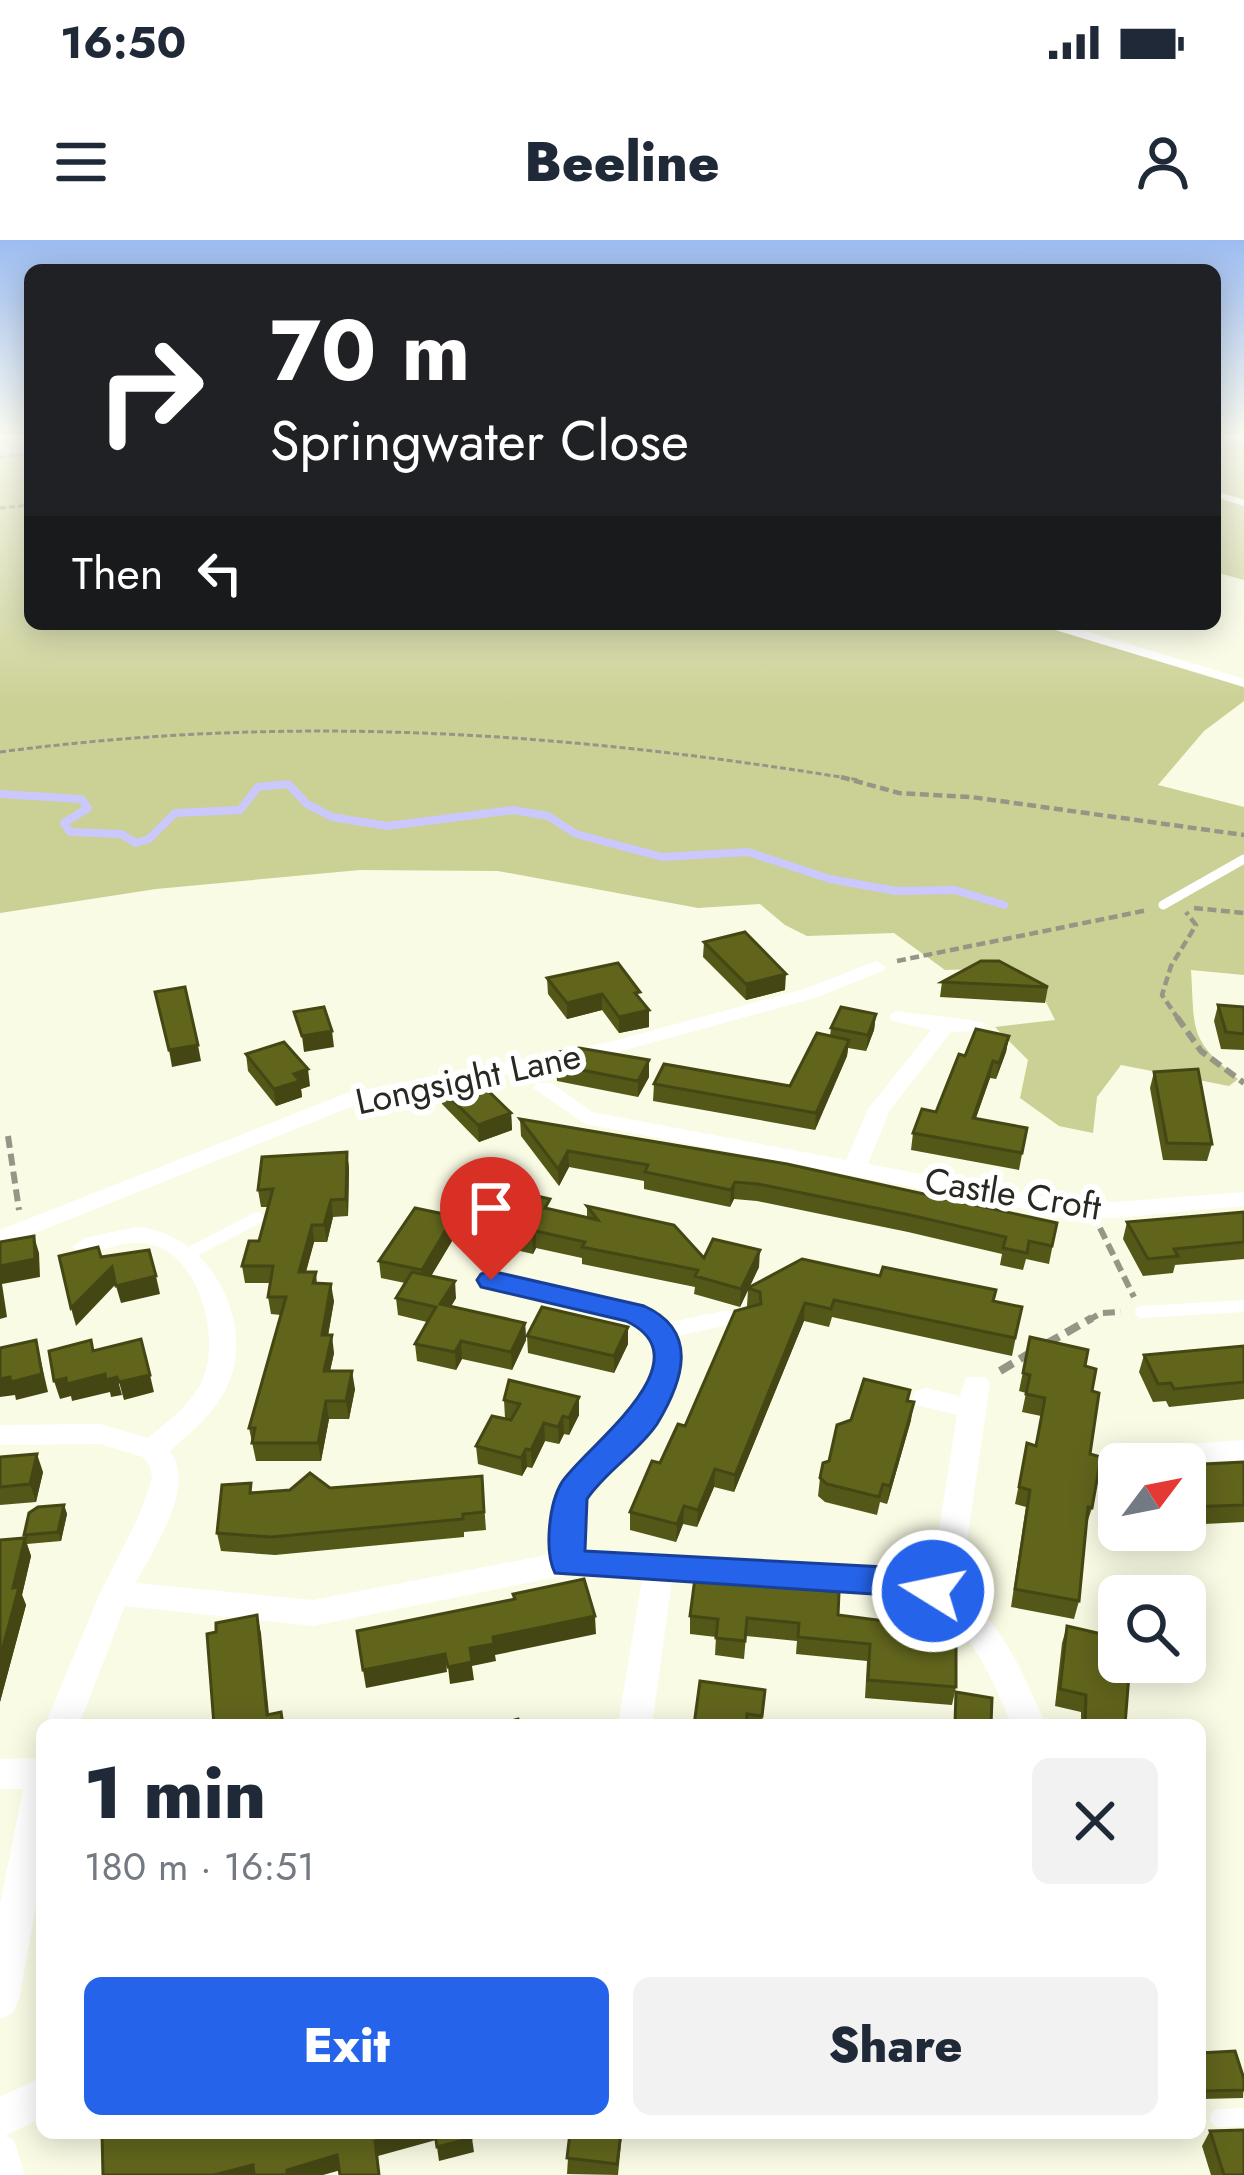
<!DOCTYPE html>
<meta charset="utf-8">
<style>
body{margin:0;font-family:Jost,sans-serif;background:#f2f2f3;color:#1f2937;height:100vh;display:flex;flex-direction:column;font-size:45px;white-space:nowrap}
*{box-sizing:border-box;margin:0}
p{font-size:39px;color:#747a83}
.icon{flex:none;width:66px;height:66px;fill:none;stroke:currentColor;stroke-width:2;stroke-linecap:round;stroke-linejoin:round}
.map{position:relative;flex:1;overflow:hidden}
.drawer{position:absolute;left:36px;top:1479px;width:1170px;height:420px;display:flex;flex-direction:column;background:#fff;border-radius:18px;box-shadow:0 6px 30px #0003}
.drawer>*{flex:none}
.top-card{position:absolute;left:24px;top:24px;width:1197px;height:366px;border-radius:18px;box-shadow:0 6px 30px #0003;background:#202124;color:#fff;overflow:hidden}
.needle{width:78px;rotate:58deg}
.controls{position:absolute;left:1098px;top:1203px;display:grid;gap:24px}
.controls a{display:grid;place-items:center;width:108px;height:108px;border-radius:18px;background:#fff;box-shadow:0 6px 30px #0003;font-size:60px}
.pin{position:absolute;display:grid;place-items:center;width:102px;height:102px;color:#fff;margin:-123px -51px;border-radius:50% 50% 50% 0;rotate:-45deg;box-shadow:0 0 12px #0007}
.pin .icon{rotate:45deg}
.me{position:absolute;width:132px;margin:-66px;rotate:280deg;stroke-linejoin:round;filter:drop-shadow(0 0 9px #0008)}
.turn{display:flex;align-items:center;gap:42px;height:252px;padding:0 48px;font-size:54px}
.turn .icon{width:156px;height:156px;stroke-width:2.5}
.turn b{display:block;font-size:84px;line-height:102px}
.then{display:flex;align-items:center;height:114px;padding:0 48px;background:#0003;gap:24px;font-size:45px}
.round{display:grid;place-items:center;flex:none;width:126px;height:126px;border-radius:18px;background:#f2f2f3}
.overview{display:flex;align-items:center;justify-content:space-between;height:204px;padding:0 48px}
h1{font-size:72px;font-weight:800;line-height:90px}
.action{display:flex;gap:24px;margin-top:auto;padding:24px 48px}
.action a{flex:1;height:138px;border-radius:18px;background:#2563eb;color:#fff;font-size:48px;font-weight:800;line-height:138px;text-align:center}
.action a+a{background:#f2f2f3;color:#1f2937}
.status{display:flex;justify-content:space-between;align-items:center;height:84px;padding:0 60px;background:#fff;direction:ltr}
.status svg{height:33px;fill:currentColor}
header{display:flex;justify-content:space-between;align-items:center;height:156px;padding:0 48px;background:#fff;font-size:54px;font-weight:800}
.map>svg:first-child{display:block}
.green{fill:#cbd094}
.lines{fill:none;stroke-linecap:round;stroke-linejoin:round}
.stream{stroke:#cbc8fe;stroke-width:8}
.river{fill:#cbc8fe;fill-rule:evenodd}
.path-far3{stroke:#959686;stroke-width:3;stroke-dasharray:6 3;stroke-linecap:butt}
.path-far2{stroke:#959686;stroke-width:4.5;stroke-dasharray:9 4.5;stroke-linecap:butt}
.path-far1{stroke:#959686;stroke-width:6;stroke-dasharray:12 6;stroke-linecap:butt}
.path{stroke:#959686;stroke-width:8;stroke-dasharray:15 8;stroke-linecap:butt}
.lane-far5{stroke:#fff;stroke-width:6}
.lane-far4{stroke:#fff;stroke-width:8}
.lane-far3{stroke:#fff;stroke-width:9}
.lane-far2{stroke:#fff;stroke-width:12}
.lane-far1{stroke:#fff;stroke-width:15}
.lane{stroke:#fff;stroke-width:18}
.street{fill:#fff;fill-rule:evenodd}
.wall{fill:#535718}
.shaded-wall{fill:#444714}
.building{fill:#61651c;stroke:#444714;stroke-width:3}
.route{fill:#2563eb;stroke:#184099;stroke-width:3}
.labels{text-anchor:middle;stroke-width:12;stroke-linejoin:round;paint-order:stroke}
.street-label{font-size:36px;fill:#282921;stroke:#fff}
</style>
<div class="status"><b>16:50</b><svg viewBox="0 0 49 12"><path d="M0 12V9h3v3zM5 12V6h3v6zM10 12V3h3v9zM15 12V0h3v12zM26 1h20v11H26zM47 4h2v5h-2z"/></svg></div>
<header><svg class="icon" aria-label="menu" viewBox="0 0 24 24"><path d="M4 6h16M4 12h16M4 18h16"/></svg>Beeline<svg class="icon" aria-label="person" viewBox="0 0 24 24"><circle cx="12" cy="8" r="4"/><path d="M4 21q1-7 8-7t8 7"/></svg></header>
<div class="map">
<svg width="1244" height="1935" viewBox="0 0 1244 1935">
<rect width="100%" height="100%" fill="#f9fbe4"/>
<g class="green">
<path d="M0,197H30V384H1037L1244,446V461L1204,491L1158,545L1244,567V735L1191,730C1195,792 1188,798 1238,839L1229,846L1121,825L1097,857L1093,893L1059,886L1020,858L1028,820L995,787L1055,780L1036,742L1012,728L945,730L894,693L807,696L785,685L760,664L698,668L498,631L360,630L156,649L0,673Z"/>
<polygon points="1215,197 1244,197 1244,340 1215,332"/>
</g>
<g class="lines">
<polyline class="stream" points="0,554 81,559 88,568 64,583 70,592 121,594 136,603 149,599 175,573 240,570 258,547 288,544 307,564 332,577 387,586 513,570 548,576 576,594 662,617 748,612 830,639 896,651 955,650 1004,665"/>
<polygon class="river" points="30,197 30,211 0,216 0,202"/>
<g class="path-far3">
<polyline points="1215,200 1244,207"/>
<polyline points="0,217 30,214"/>
<polyline points="0,268 30,265"/>
<path d="M0,512C296,473 566,492 859,540"/>
</g>
<g class="path-far2">
<polyline points="841,537 899,553 971,557 1244,595"/>
<polyline points="1194,668 1244,673"/>
<polyline points="897,721 1148,670"/>
<polyline points="1179,780 1162,755 1171,726 1196,685 1186,672"/>
</g>
<g class="path-far1">
<polyline points="1177,777 1201,811 1244,843"/>
<polyline points="8,896 19,970"/>
<polyline points="1100,988 1134,1057"/>
<polyline points="1087,1081 1101,1073 1121,1072"/>
</g>
<g class="path">
<polyline points="1046,1104 1092,1078"/>
<polyline points="1000,1131 1030,1113"/>
</g>
<polyline class="lane-far5" points="1215,254 1244,263"/>
<polyline class="lane-far4" points="1049,384 1244,443"/>
<polyline class="lane-far3" points="1163,665 1244,619"/>
<g class="lane-far2">
<polyline points="186,1015 257,978"/>
<polyline points="1141,1072 1244,1066"/>
<polyline points="701,1081 744,1077"/>
</g>
<polyline class="lane-far1" points="660,1092 726,1078"/>
<polyline class="lane" points="1219,1878 1244,1877"/>
<g class="street">
<polygon points="876,721 886,727 883,731 815,758 618,812 361,863 0,1007 0,990 347,853 609,802 801,750"/>
<path d="M899,771C918,775 977,778 987,785L977,791L951,792L890,870L868,924L1067,961L1115,962L1244,952V966L1115,978L1067,977L585,884L533,848L536,843H552L592,872L846,920L868,869L931,790L892,781L889,777L892,773Z"/>
<path d="M135,987C205,990 254,1075 230,1140C219,1169 193,1191 170,1211C197,1248 153,1308 136,1343L313,1360L552,1314C553,1297 551,1274 556,1258C572,1209 716,1137 626,1080L482,1046L478,1040L482,1034L491,1032L643,1067L660,1077L674,1096L679,1127L668,1160L644,1197L585,1260L583,1312L905,1330L924,1336L936,1308L957,1175L916,1165L912,1158L916,1151L926,1148L960,1156L966,1137H986L990,1144L966,1308L950,1347C1002,1376 1022,1433 1046,1485H1012C988,1429 967,1376 905,1354L672,1341L652,1485H618L642,1339L567,1335L313,1386L125,1366L79,1485H45L100,1353L138,1278L152,1239L150,1226L143,1217L100,1204L0,1205V1185L100,1184L148,1198C166,1183 189,1166 200,1145C223,1103 201,1013 148,1004C126,1000 105,1009 84,1015L72,1007L85,998Z"/>
<polygon points="1244,1200 1244,1220 1163,1223 1159,1216 1163,1209 1173,1205"/>
<polygon points="42,1518 42,1633 19,1760 13,1773 0,1779 0,1664 23,1549 0,1549 0,1519"/>
<polygon points="42,1837 42,1878 5,1896 14,1900 25,1935 0,1935 0,1857"/>
</g>
</g>
<g class="wall">
<polygon points="704,702 785,750 746,760 703,717"/>
<polygon points="547,738 640,759 649,770 649,787 619,793 602,770 567,779 548,754"/>
<polygon points="942,742 1048,747 1045,763 940,757"/>
<polygon points="1218,765 1244,767 1244,810 1221,809 1214,781"/>
<polygon points="876,774 874,790 866,811 848,808 847,816 815,890 653,861 654,844 790,846 830,796 831,788"/>
<polygon points="1009,796 1006,812 996,839 990,838 976,878 1027,888 1019,930 911,910 913,893 936,872 965,816"/>
<polygon points="246,814 310,846 301,849 302,857 276,866 248,831"/>
<polygon points="556,825 649,837 638,857 557,841"/>
<polygon points="1154,832 1212,904 1207,921 1163,920 1150,848"/>
<polygon points="440,848 511,873 512,890 479,902 442,864"/>
<polygon points="520,879 1057,983 1049,1024 1026,1019 1023,1030 1000,1025 1002,1014 908,992 757,961 734,959 730,967 644,949 644,941 569,927 559,946 521,896"/>
<polygon points="347,912 349,929 348,976 333,977 327,1002 314,1002 306,1032 316,1032 317,1044 334,1061 328,1095 334,1113 330,1131 355,1149 349,1179 329,1179 321,1221 256,1221 249,1188 281,1075 271,1074 268,1057 270,1043 245,1043 242,1026 259,1001 268,967 261,967 258,950"/>
<polygon points="587,966 704,1018 759,1027 749,1048 994,1061 1022,1067 1012,1116 832,1077 829,1087 804,1081 734,1252 714,1247 697,1287 683,1284 676,1302 630,1290 630,1272 685,1186 750,1067 747,1066 748,1050 740,1067 694,1054 695,1047 582,1024 582,1018 536,1008 533,1014 455,996 431,1036 456,1058 451,1066 525,1083 526,1100 512,1130 462,1119 456,1130 417,1121 415,1104 427,1082 398,1075 396,1058 405,1043 381,1038 379,1021 444,974 550,969 587,977"/>
<polygon points="1244,972 1244,1019 1175,1025 1173,1033 1143,1036 1123,999 1127,982"/>
<polygon points="628,1087 628,1104 614,1133 528,1113 527,1096"/>
<polygon points="1030,1097 1085,1126 1092,1151 1090,1214 1092,1268 1086,1286 1079,1361 1074,1379 1011,1367 1026,1267 1015,1264 1027,1203 1035,1205 1041,1176 1022,1172 1026,1153 1019,1151"/>
<polygon points="1244,1106 1244,1159 1169,1167 1166,1161 1153,1162 1139,1132 1144,1115"/>
<polygon points="504,1160 579,1175 569,1195 564,1194 559,1204 545,1201 532,1228 527,1227 522,1236 478,1224 476,1206 505,1178"/>
<polygon points="908,1161 911,1180 887,1264 880,1262 877,1275 825,1262 818,1256 820,1238 829,1221"/>
<polygon points="0,1217 43,1232 36,1262 0,1265"/>
<polygon points="1244,1222 1244,1282 1185,1285 1185,1225"/>
<polygon points="482,1236 486,1290 464,1292 464,1297 275,1315 221,1311 217,1293 253,1253"/>
<polygon points="64,1265 67,1274 61,1301 27,1304 31,1316 22,1355 26,1365 0,1462 0,1300 25,1298 24,1295"/>
<polygon points="838,1375 956,1447 952,1465 865,1458 867,1421 796,1414 797,1401 746,1396 744,1419 715,1415 716,1397 690,1394 690,1376"/>
<polygon points="1067,1386 1125,1485 1081,1485 1081,1472 1055,1466 1062,1403"/>
<polygon points="765,1450 762,1485 694,1485"/>
<polygon points="1200,1813 1244,1839 1243,1858 1201,1859"/>
<polygon points="1210,1891 1244,1935 1211,1935 1202,1906"/>
<polygon points="567,1893 622,1893 618,1935 567,1934 569,1902"/>
</g>
<g class="shaded-wall">
<polygon points="786,734 785,750 746,760 746,744"/>
<polygon points="602,754 602,770 567,779 567,763"/>
<polygon points="649,770 649,787 619,793 619,777"/>
<polygon points="876,774 874,790 866,811 868,795"/>
<polygon points="332,791 334,807 304,812 302,796"/>
<polygon points="1009,796 1006,812 996,839 999,823"/>
<polygon points="849,800 847,816 815,890 816,873"/>
<polygon points="198,805 201,821 172,827 169,810"/>
<polygon points="649,820 649,837 638,857 638,841"/>
<polygon points="993,821 990,838 970,894 973,878"/>
<polygon points="308,829 310,846 301,849 302,857 276,866 274,849 294,834"/>
<polygon points="511,873 512,890 479,902 478,885"/>
<polygon points="568,911 569,927 559,946 558,929"/>
<polygon points="347,912 349,929 348,976 346,959"/>
<polygon points="735,942 734,959 730,967 731,950"/>
<polygon points="331,960 333,977 327,1002 324,985"/>
<polygon points="453,978 455,996 424,1048 422,1030"/>
<polygon points="312,985 314,1002 301,1049 299,1032"/>
<polygon points="536,991 536,1008 533,1014 532,996"/>
<polygon points="34,996 39,1013 40,1037 2,1044 7,1077 0,1079 0,1026"/>
<polygon points="760,1010 759,1027 740,1067 741,1049"/>
<polygon points="112,1027 116,1044 76,1086 71,1068"/>
<polygon points="156,1036 160,1054 121,1063 116,1046"/>
<polygon points="455,1041 456,1058 442,1082 440,1064"/>
<polygon points="331,1044 334,1061 325,1113 322,1095"/>
<polygon points="805,1063 804,1081 734,1252 735,1235"/>
<polygon points="525,1083 526,1100 512,1130 511,1112"/>
<polygon points="628,1087 628,1104 614,1133 614,1116"/>
<polygon points="332,1095 334,1113 326,1149 324,1131"/>
<polygon points="36,1100 48,1152 16,1160 15,1155 0,1157 0,1139"/>
<polygon points="461,1101 462,1119 456,1130 455,1112"/>
<polygon points="352,1131 355,1149 349,1179 346,1161"/>
<polygon points="105,1134 117,1137 122,1155 111,1157 110,1152 72,1161 71,1156 60,1159 54,1141"/>
<polygon points="150,1135 154,1152 124,1160 119,1142"/>
<polygon points="579,1157 579,1175 569,1195 569,1178"/>
<polygon points="326,1161 329,1179 321,1221 318,1203"/>
<polygon points="914,1162 911,1180 887,1264 890,1246"/>
<polygon points="563,1176 564,1194 559,1204 558,1187"/>
<polygon points="544,1183 545,1201 532,1228 531,1210"/>
<polygon points="526,1209 527,1227 522,1236 521,1218"/>
<polygon points="37,1214 43,1232 36,1262 30,1244"/>
<polygon points="715,1229 714,1247 697,1287 698,1270"/>
<polygon points="64,1265 67,1274 61,1301 58,1292"/>
<polygon points="684,1266 683,1284 676,1302 677,1284"/>
<polygon points="25,1298 31,1316 22,1355 26,1365 0,1462 0,1418 13,1348"/>
<polygon points="257,1375 261,1393 270,1485 267,1475"/>
<polygon points="595,1376 596,1394 495,1415 496,1421 472,1426 474,1440 450,1444 448,1427 470,1408 493,1397"/>
<polygon points="445,1414 447,1432 366,1448 363,1430"/>
<polygon points="405,1893 435,1893 436,1900 378,1916 379,1935 375,1901"/>
<polygon points="472,1898 474,1912 439,1921 437,1907"/>
<polygon points="337,1915 341,1930 323,1935 287,1935 287,1930"/>
<polygon points="253,1925 256,1935 214,1935"/>
</g>
<g class="building">
<polygon points="745,692 786,734 746,744 704,702"/>
<polygon points="981,721 999,721 1048,747 942,742"/>
<polygon points="618,723 640,752 635,753 649,770 619,777 602,754 567,763 547,738"/>
<polygon points="185,747 198,805 169,810 155,752"/>
<polygon points="1218,765 1244,767 1244,794 1226,792"/>
<polygon points="324,767 332,791 302,796 294,772"/>
<polygon points="841,767 876,774 868,795 831,788"/>
<polygon points="976,789 1009,796 999,823 993,821 973,878 1027,888 1022,913 913,893 922,869 936,872 959,814 965,816"/>
<polygon points="817,793 849,800 816,873 654,844 664,824 790,846"/>
<polygon points="284,802 308,829 294,834 300,841 274,849 246,814"/>
<polygon points="579,808 649,820 638,841 556,825 559,812"/>
<polygon points="1198,829 1212,904 1167,903 1154,832"/>
<polygon points="473,836 511,873 478,885 440,848"/>
<polygon points="520,879 787,924 1057,983 1052,1006 1029,1001 1027,1013 1003,1008 1006,997 910,975 758,944 735,942 731,950 645,932 648,925 568,911 558,929"/>
<polygon points="347,912 346,959 331,960 324,985 312,985 299,1032 316,1032 313,1043 331,1044 322,1095 332,1095 324,1131 352,1131 346,1161 326,1161 318,1203 252,1203 255,1188 249,1188 286,1057 268,1057 273,1026 242,1026 249,1001 259,1001 273,949 258,950 262,917"/>
<polygon points="502,948 550,959 545,968 598,980 587,966 674,985 704,1018 713,999 760,1010 741,1049 695,1036 698,1030 582,1007 585,1002 536,991 532,996 453,978 422,1030 379,1021 415,968 444,974 460,949 496,957"/>
<polygon points="1244,972 1244,1002 1174,1009 1178,1016 1148,1019 1127,982"/>
<polygon points="34,996 35,1019 0,1026 0,1002"/>
<polygon points="98,1007 101,1017 149,1010 156,1036 116,1046 112,1027 71,1068 59,1016"/>
<polygon points="802,1019 880,1036 883,1027 996,1050 993,1061 1022,1067 1015,1098 834,1060 831,1069 805,1063 735,1235 715,1229 698,1270 684,1266 677,1284 630,1272 652,1221 660,1223 678,1184 685,1186 735,1071 761,1064 760,1052 748,1048"/>
<polygon points="412,1032 455,1041 440,1064 525,1083 511,1112 461,1101 455,1112 415,1104 436,1067 396,1058"/>
<polygon points="542,1067 628,1087 614,1116 527,1096"/>
<polygon points="1030,1097 1088,1110 1085,1126 1096,1129 1092,1151 1099,1153 1090,1214 1101,1217 1092,1268 1088,1267 1079,1361 1015,1349 1030,1250 1019,1247 1027,1203 1036,1206 1045,1158 1026,1154 1030,1135 1023,1133"/>
<polygon points="141,1099 150,1135 119,1142 117,1137 106,1140 105,1134 67,1144 66,1138 54,1141 49,1111 91,1100 93,1111"/>
<polygon points="36,1100 42,1134 11,1142 10,1137 0,1139 0,1108"/>
<polygon points="1244,1106 1244,1142 1174,1149 1171,1143 1158,1144 1144,1115"/>
<polygon points="864,1139 910,1150 907,1161 914,1162 890,1246 883,1244 879,1257 827,1244 820,1238 823,1223 829,1221 837,1185 851,1180"/>
<polygon points="509,1140 579,1157 569,1178 563,1176 558,1187 544,1183 531,1210 526,1209 521,1218 476,1206 492,1176 511,1180 520,1164 504,1160"/>
<polygon points="37,1214 30,1244 0,1247 0,1217"/>
<polygon points="1244,1222 1244,1265 1186,1267 1185,1225"/>
<polygon points="310,1233 330,1248 482,1236 484,1272 463,1274 463,1279 271,1297 217,1293 222,1245 251,1243 250,1253 290,1250"/>
<polygon points="64,1265 58,1292 24,1295 29,1273 38,1267"/>
<polygon points="25,1298 13,1348 19,1347 0,1418 0,1300"/>
<polygon points="695,1338 839,1352 838,1375 956,1390 956,1447 868,1440 870,1404 798,1397 799,1383 747,1378 745,1401 716,1398 718,1379 690,1376"/>
<polygon points="584,1339 595,1376 493,1397 494,1404 470,1408 472,1422 448,1427 445,1414 363,1430 357,1391 515,1359 513,1354"/>
<polygon points="257,1375 267,1475 281,1472 283,1485 214,1485 207,1394 216,1392 216,1383"/>
<polygon points="1067,1386 1119,1398 1119,1422 1130,1422 1125,1485 1085,1485 1086,1455 1060,1449"/>
<polygon points="700,1441 765,1450 762,1476 747,1474 746,1485 694,1485"/>
<polygon points="956,1452 992,1458 991,1485 955,1484"/>
<polygon points="518,1479 520,1485 496,1485"/>
<polygon points="1235,1811 1244,1839 1244,1850 1205,1851 1200,1833 1200,1813"/>
<polygon points="1244,1890 1244,1935 1224,1935 1210,1891"/>
<polygon points="102,1893 405,1893 375,1901 379,1935 340,1935 337,1915 287,1930 287,1935 254,1935 253,1925 214,1935 103,1935"/>
<polygon points="435,1893 471,1893 472,1898 437,1907"/>
<polygon points="570,1893 621,1893 617,1924 567,1918"/>
</g>
<linearGradient id="sky" x2="0" y2="1"><stop stop-color="#9cbcf1"/><stop offset="0.42" stop-color="#fcfdf3"/><stop offset="1" stop-color="#fcfdf3" stop-opacity="0"/></linearGradient>
<rect width="1244" height="468" fill="url(#sky)"/>
<path class="route" d="M491,1031L644,1066C700,1091 683,1141 657,1184C638,1212 606,1231 587,1259L585,1311L904,1328L945,1341L950,1351L945,1361L933,1365L904,1356L555,1333C544,1311 549,1263 562,1242C585,1207 709,1120 626,1081L481,1047L477,1040L481,1034Z"/>
<g class="labels">
<g class="street-label">
<text transform="translate(468 838) rotate(-12)" y="13">Longsight Lane</text>
<text transform="translate(1013 953) rotate(9)" y="13">Castle Croft</text>
</g>
</g>
</svg>
<div class="controls">
<a><svg class="needle" viewBox="-14 -14 28 28"><path d="M0-13l5 13h-10z" fill="#e53935"/><path d="M0 13l5-13h-10z" fill="#747a83"/></svg></a>
<a><svg class="icon" aria-label="search" viewBox="0 0 24 24"><circle cx="10" cy="10" r="6"/><path d="M15 15l6 6"/></svg></a>
</div>
<div class="pin" style="left:491px;top:1040px;background:#d93025"><svg class="icon" aria-label="arrive" viewBox="0 0 24 24"><path d="M6 21V4h12l-3 4 3 4H6"/></svg></div>
<svg class="me" style="left:933px;top:1351px" viewBox="-20 -20 40 40"><circle r="17" fill="#2563eb" stroke="#fff" stroke-width="3"/><path d="M0-11L8 9 0 5-8 9z" fill="#fff"/></svg>
<div class="top-card">
<div class="turn"><svg class="icon" aria-label="right" viewBox="0 0 24 24"><path d="M7 20v-9h11M14 6l5 5-5 5"/></svg><div><b>70 m</b>Springwater Close</div></div>
<div class="then">Then<svg class="icon" aria-label="left" viewBox="0 0 24 24"><path d="M17 20v-9H6M10 6l-5 5 5 5"/></svg></div>
</div>
<section class="drawer">
<div class="overview"><div><h1>1 min</h1><p>180 m · 16:51</p></div><a class="round"><svg class="icon" aria-label="close" viewBox="0 0 24 24"><path d="M6 6l12 12M18 6L6 18"/></svg></a></div>
<div class="action"><a>Exit</a><a>Share</a></div>
</section>
</div>
